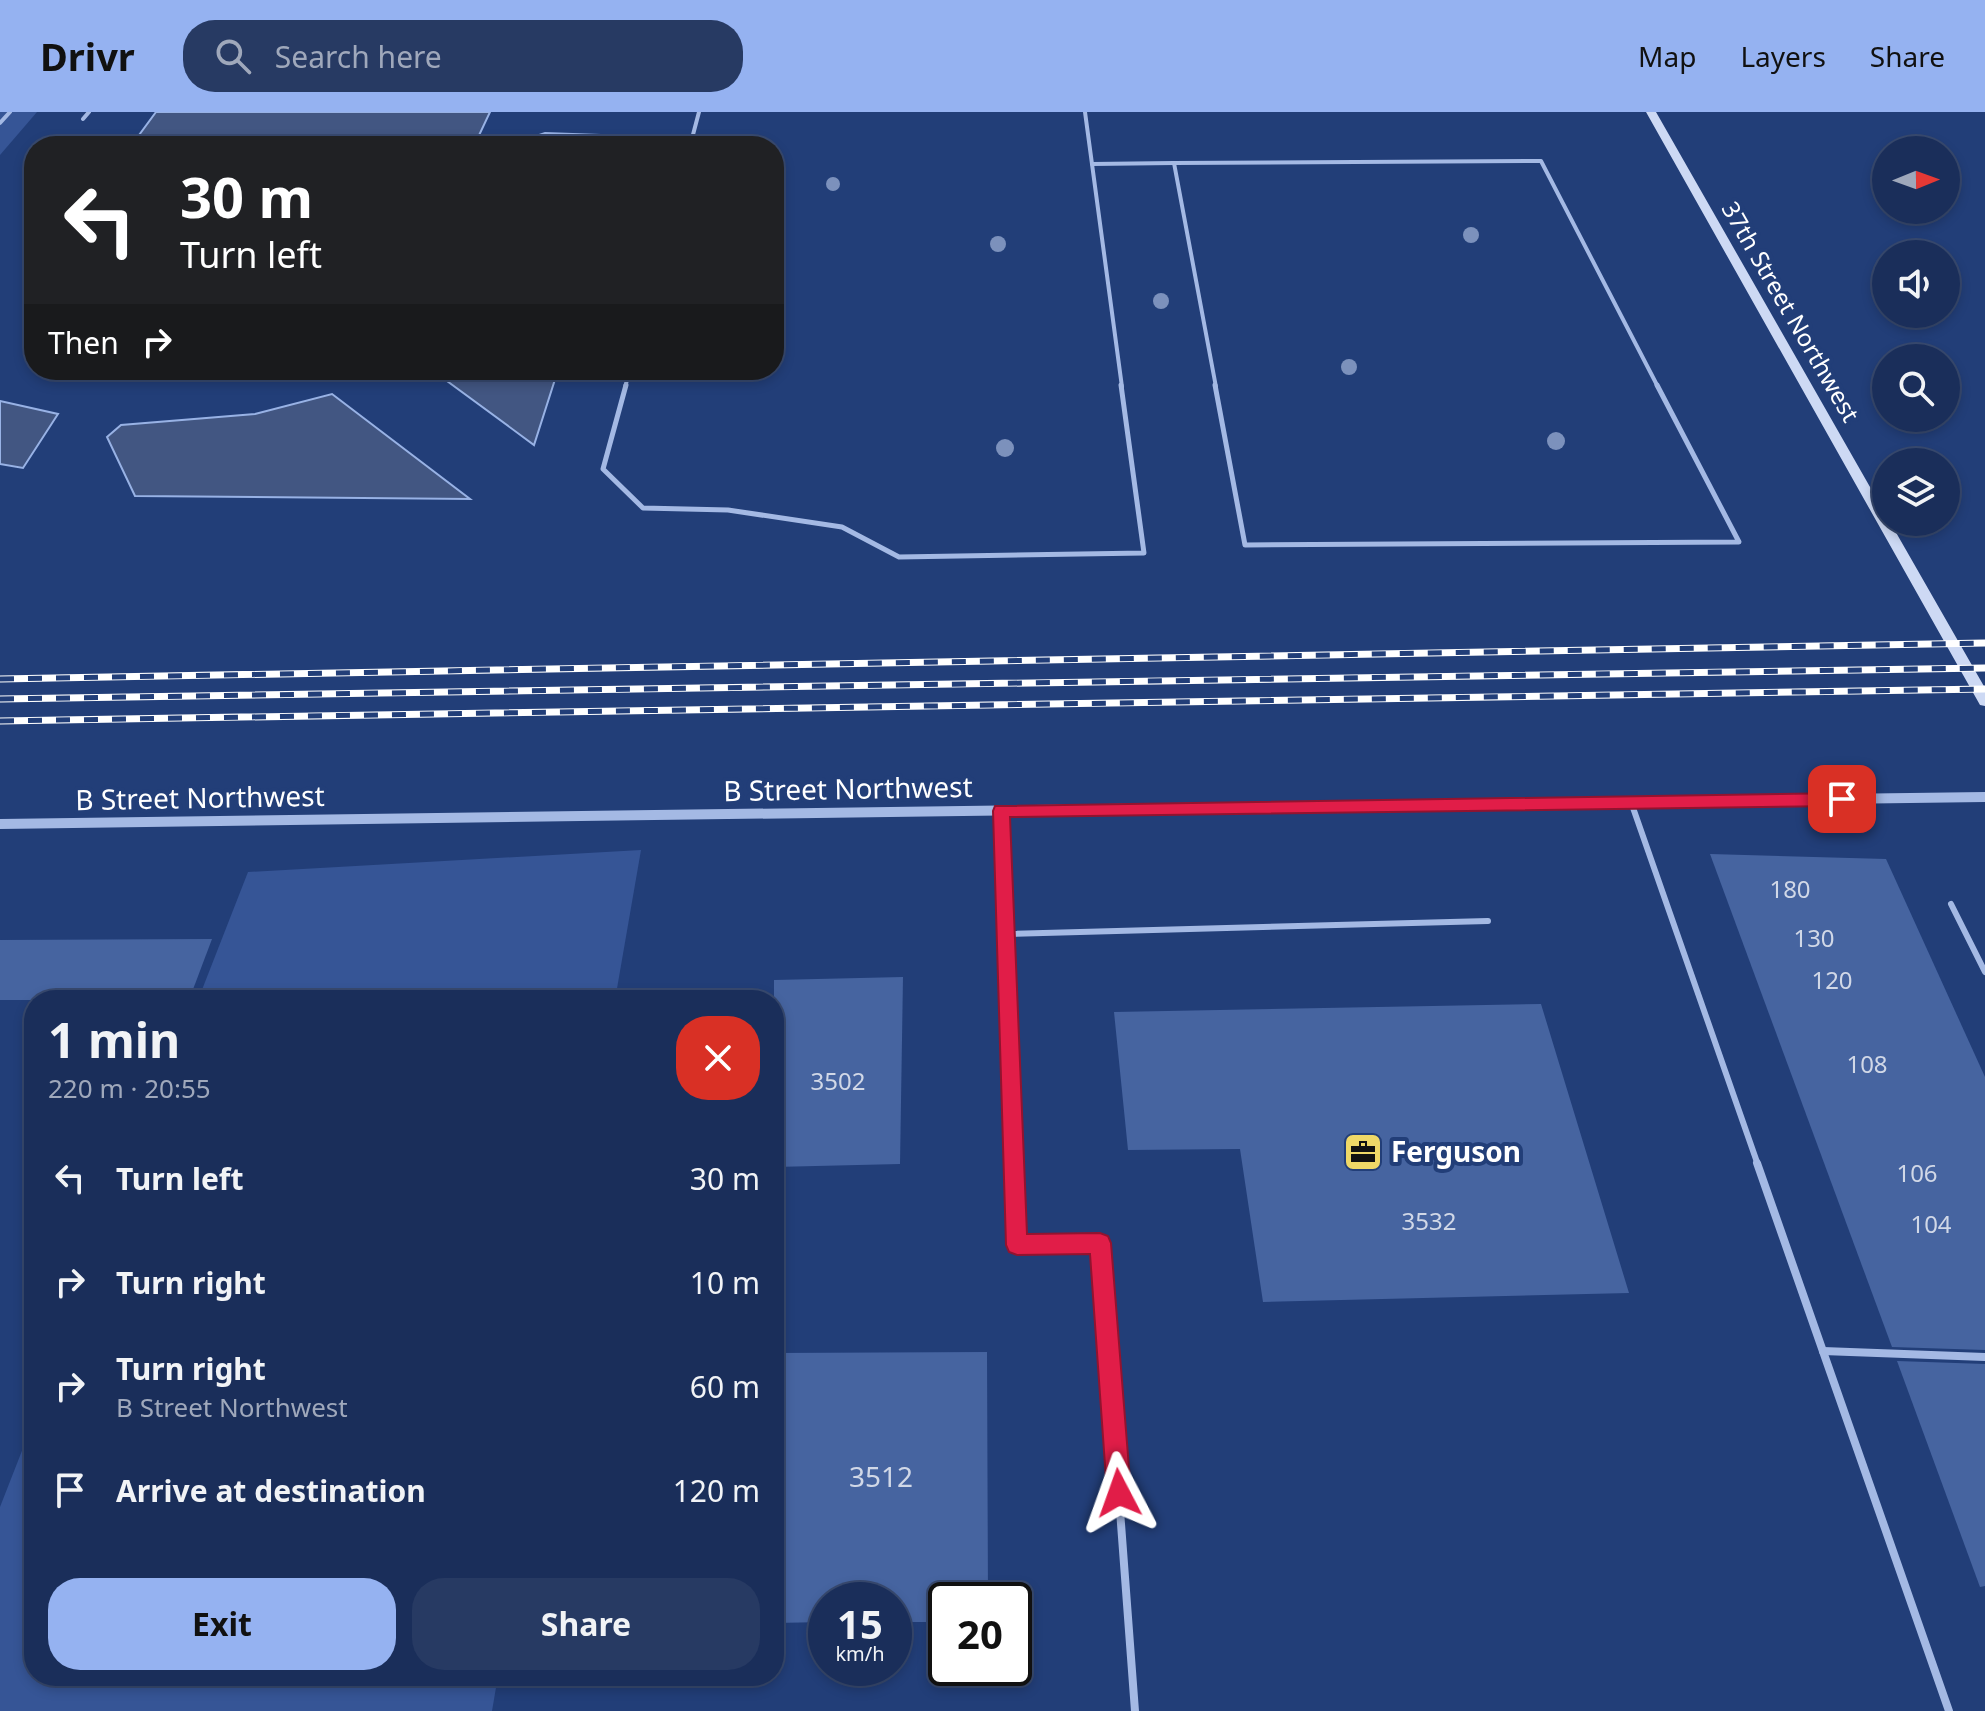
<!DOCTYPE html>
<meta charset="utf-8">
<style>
body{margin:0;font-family:"Noto Sans",sans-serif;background:#273a63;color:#f1f3f6;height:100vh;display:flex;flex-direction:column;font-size:30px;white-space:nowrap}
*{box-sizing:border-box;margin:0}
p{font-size:26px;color:#9fa8bb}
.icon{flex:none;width:44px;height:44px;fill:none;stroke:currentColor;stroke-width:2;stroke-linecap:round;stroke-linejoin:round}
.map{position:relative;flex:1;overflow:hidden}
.sheet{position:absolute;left:24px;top:878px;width:760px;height:696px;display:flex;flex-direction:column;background:#1a2e5a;border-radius:32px;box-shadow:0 4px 12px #0003,0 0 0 2px #384a70}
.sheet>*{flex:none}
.guide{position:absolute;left:24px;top:24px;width:760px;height:244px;border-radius:32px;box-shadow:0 4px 12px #0003,0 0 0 2px #384a70;background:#202124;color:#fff;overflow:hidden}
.needle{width:52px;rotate:89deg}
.fabs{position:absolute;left:1872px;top:24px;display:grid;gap:16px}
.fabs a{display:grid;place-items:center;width:88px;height:88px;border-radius:50%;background:#1a2e5a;box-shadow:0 4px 12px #0003,0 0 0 2px #384a70;font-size:40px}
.speed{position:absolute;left:808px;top:1470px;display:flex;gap:16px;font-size:40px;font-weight:700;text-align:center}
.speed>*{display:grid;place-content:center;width:104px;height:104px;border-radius:50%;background:#1a2e5a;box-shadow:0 4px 12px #0003,0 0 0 2px #384a70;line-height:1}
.speed small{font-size:20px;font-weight:400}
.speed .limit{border:4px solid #111;border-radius:12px;background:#fff;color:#111}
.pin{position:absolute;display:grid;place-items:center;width:68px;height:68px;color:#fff;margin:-34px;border-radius:16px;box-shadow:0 4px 12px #0006}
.me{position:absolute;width:88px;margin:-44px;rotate:356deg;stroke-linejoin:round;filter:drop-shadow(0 0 6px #0008)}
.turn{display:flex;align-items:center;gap:28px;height:168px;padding:0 24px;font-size:36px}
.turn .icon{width:104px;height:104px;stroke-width:2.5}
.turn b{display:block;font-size:56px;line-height:68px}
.then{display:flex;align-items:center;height:76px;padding:0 24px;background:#0003;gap:16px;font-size:30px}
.round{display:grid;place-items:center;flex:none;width:84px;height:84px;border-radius:32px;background:#273a63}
.head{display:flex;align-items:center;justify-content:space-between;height:136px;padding:0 24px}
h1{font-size:48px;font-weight:700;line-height:60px}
.action{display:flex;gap:16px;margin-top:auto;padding:16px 24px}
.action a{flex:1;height:92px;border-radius:32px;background:#95b2f1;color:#111;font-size:32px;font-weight:700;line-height:92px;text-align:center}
.action a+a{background:#273a63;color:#f1f3f6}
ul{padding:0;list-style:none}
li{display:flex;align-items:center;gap:24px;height:104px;padding:0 24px}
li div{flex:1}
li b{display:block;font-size:30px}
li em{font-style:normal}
header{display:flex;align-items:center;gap:48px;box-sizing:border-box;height:112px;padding:0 40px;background:#95b2f1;color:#111}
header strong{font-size:38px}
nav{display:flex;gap:44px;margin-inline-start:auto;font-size:28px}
.search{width:560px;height:72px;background:#273a63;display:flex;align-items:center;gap:20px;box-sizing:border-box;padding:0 28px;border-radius:32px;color:#9fa8bb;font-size:30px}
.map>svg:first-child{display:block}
.green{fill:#365596}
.water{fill:#425682;stroke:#98b2e5;stroke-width:2}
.building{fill:#4664a0}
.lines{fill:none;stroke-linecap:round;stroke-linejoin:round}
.service-far3{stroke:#a4b9e4;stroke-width:4}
.service-far2{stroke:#a4b9e4;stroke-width:5}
.service-far1{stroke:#a4b9e4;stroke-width:6}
.service{stroke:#a4b9e4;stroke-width:8}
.tertiary{fill:#a4b9e4;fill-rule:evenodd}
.secondary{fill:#cdd9f4;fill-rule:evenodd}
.rail-casing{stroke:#fff;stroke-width:7}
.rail{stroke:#223e78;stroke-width:5;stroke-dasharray:14;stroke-linecap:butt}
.tree{fill:#7c91bc}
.route{fill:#e11d48;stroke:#92132f;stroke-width:2}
.labels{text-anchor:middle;stroke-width:8;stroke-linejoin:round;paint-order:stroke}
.far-street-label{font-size:24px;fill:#fff;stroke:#223e78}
.number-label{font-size:24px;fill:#d1d8e7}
.street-label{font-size:28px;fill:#fff;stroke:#223e78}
.poi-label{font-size:28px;font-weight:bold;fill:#fff;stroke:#223e78;text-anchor:start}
.near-number-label{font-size:28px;fill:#d1d8e7}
</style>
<header>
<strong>Drivr</strong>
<div class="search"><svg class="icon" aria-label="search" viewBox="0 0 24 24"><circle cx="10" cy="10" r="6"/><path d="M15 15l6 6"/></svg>Search here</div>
<nav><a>Map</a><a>Layers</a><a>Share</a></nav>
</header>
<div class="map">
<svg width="1985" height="1599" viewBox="0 0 1985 1599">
<rect width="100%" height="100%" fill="#223e78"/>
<g class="green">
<polygon points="0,0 37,0 0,43"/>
<polygon points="641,738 615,888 198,888 248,760"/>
<polygon points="34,1308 34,1564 498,1564 492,1599 0,1599 0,1395"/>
</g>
<g class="water">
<polygon points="156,0 490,0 474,34 131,34"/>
<polygon points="545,21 628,24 629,32 521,34 524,28"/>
<polygon points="432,258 558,258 534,333"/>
<polygon points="332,282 470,387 135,384 107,325 121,313 255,302"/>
<polygon points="0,289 58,302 23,356 0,352"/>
</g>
<g class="building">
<polygon points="1710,742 1886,747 1985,965 1985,1238 1892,1235"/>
<polygon points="212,827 189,888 0,888 0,828"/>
<polygon points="903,865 900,1052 774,1055 774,868"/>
<polygon points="1541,892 1629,1181 1263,1190 1240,1037 1128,1038 1114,900"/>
<polygon points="987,1240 988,1488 946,1488 946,1510 894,1510 894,1488 826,1488 826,1510 774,1511 774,1241"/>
<polygon points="1897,1249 1985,1252 1985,1474 1980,1475"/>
</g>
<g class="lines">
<g class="service-far3">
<polyline points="1085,0 1122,275"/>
<polyline points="83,7 89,0"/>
<polyline points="0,11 10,0"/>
<polyline points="690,34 699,0"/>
<polyline points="1174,51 1216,275"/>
<polyline points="1174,51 1541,49 1658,275"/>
<polyline points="1092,52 1174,51"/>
<polyline points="625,275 630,258"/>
</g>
<g class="service-far2">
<polyline points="626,273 603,357 643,396 728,398 842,415 899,445 1144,441 1121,273"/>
<polyline points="1215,273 1245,433 1739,430 1657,273"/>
</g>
<g class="service-far1">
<polyline points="1631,690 1758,1053"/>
<polyline points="1001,699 1014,1053"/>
<polyline points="1951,792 1985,860"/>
<polyline points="1005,822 1488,809"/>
</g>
<g class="service">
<polyline points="1014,1051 1017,1133 1100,1131 1135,1599"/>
<polyline points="1757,1051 1949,1599"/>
<polyline points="1823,1239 1985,1245"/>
</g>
<polygon class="tertiary" points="1985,680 1985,690 0,717 0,707"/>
<polygon class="secondary" points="1646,0 1656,0 1886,403 1886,410 1890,410 1985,576 1985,594 1980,593"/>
<defs>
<g id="rail">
<polyline points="0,567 1985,531"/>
<polyline points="0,587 1985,556"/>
<polyline points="0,609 1985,577"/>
</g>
</defs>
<use href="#rail" class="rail-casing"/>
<use href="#rail" class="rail"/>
</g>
<g class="tree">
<circle cx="833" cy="72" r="7"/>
<circle cx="1471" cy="123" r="8"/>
<circle cx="998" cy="132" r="8"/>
<circle cx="1161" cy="189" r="8"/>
<circle cx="1349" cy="255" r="8"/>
<circle cx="1556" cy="329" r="9"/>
<circle cx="1005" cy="336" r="9"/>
</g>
<polygon class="route" points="1842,681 1851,687 1842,694 1010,705 1027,1122 1100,1121 1108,1124 1111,1131 1131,1381 1127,1389 1119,1393 1110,1389 1107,1381 1090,1142 1017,1143 1009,1140 1006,1133 993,699 995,694"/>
<defs>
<symbol id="office-square" viewBox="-11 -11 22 22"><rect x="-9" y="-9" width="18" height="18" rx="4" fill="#efd867" stroke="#223e78"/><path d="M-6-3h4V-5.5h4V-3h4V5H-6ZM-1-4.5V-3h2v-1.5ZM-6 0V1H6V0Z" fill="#111"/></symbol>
</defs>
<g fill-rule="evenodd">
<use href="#office-square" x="1341" y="1018" width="44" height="44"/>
</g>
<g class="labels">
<g class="far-street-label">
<text transform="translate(1790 200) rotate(60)" y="8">37th Street Northwest</text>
</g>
<g class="number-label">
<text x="1790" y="786">180</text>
<text x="1814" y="835">130</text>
<text x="1832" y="877">120</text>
<text x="1867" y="961">108</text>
<text x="838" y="978">3502</text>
<text x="1917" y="1070">106</text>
<text x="1429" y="1118">3532</text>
<text x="1931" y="1121">104</text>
</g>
<g class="street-label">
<text transform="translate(848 677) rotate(-1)" y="10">B Street Northwest</text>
<text transform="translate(200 686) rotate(-1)" y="10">B Street Northwest</text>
</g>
<g class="poi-label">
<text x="1391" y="1050">Ferguson</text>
</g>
<g class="near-number-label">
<text x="881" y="1375">3512</text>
</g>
</g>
</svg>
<div class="fabs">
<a><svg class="needle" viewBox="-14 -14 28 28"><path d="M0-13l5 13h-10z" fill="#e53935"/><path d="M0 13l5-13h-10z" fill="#9fa8bb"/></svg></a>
<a><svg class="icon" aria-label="sound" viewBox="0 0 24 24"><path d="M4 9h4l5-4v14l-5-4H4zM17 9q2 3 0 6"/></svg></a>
<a><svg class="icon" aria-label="search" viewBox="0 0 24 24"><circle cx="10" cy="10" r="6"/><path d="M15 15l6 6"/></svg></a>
<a><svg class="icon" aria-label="layers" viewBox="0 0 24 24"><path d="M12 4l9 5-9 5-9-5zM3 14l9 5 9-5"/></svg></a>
</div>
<div class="speed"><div>15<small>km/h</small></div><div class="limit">20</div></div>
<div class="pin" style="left:1842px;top:687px;background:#d93025"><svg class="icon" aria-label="arrive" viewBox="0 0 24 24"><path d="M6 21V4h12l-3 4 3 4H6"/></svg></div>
<svg class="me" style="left:1119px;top:1381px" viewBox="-20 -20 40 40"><path d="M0-17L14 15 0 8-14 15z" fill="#e11d48" stroke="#fff" stroke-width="4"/></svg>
<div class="guide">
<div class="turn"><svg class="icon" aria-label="left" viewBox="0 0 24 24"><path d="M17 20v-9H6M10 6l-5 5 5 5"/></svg><div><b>30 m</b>Turn left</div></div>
<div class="then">Then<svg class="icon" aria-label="right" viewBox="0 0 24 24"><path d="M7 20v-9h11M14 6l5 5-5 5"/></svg></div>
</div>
<section class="sheet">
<div class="head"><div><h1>1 min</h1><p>220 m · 20:55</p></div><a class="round" style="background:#d93025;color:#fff"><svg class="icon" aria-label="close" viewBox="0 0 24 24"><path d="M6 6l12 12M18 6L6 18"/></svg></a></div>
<ul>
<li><svg class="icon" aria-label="left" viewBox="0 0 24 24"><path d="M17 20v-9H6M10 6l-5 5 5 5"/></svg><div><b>Turn left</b></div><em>30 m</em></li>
<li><svg class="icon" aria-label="right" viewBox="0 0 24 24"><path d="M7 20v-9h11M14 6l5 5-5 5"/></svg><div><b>Turn right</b></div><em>10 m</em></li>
<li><svg class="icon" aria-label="right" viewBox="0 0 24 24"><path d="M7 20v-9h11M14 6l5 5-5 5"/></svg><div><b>Turn right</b><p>B Street Northwest</p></div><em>60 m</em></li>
<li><svg class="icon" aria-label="arrive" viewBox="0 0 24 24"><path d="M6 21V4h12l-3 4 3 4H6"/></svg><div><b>Arrive at destination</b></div><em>120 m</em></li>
</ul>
<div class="action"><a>Exit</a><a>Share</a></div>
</section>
</div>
